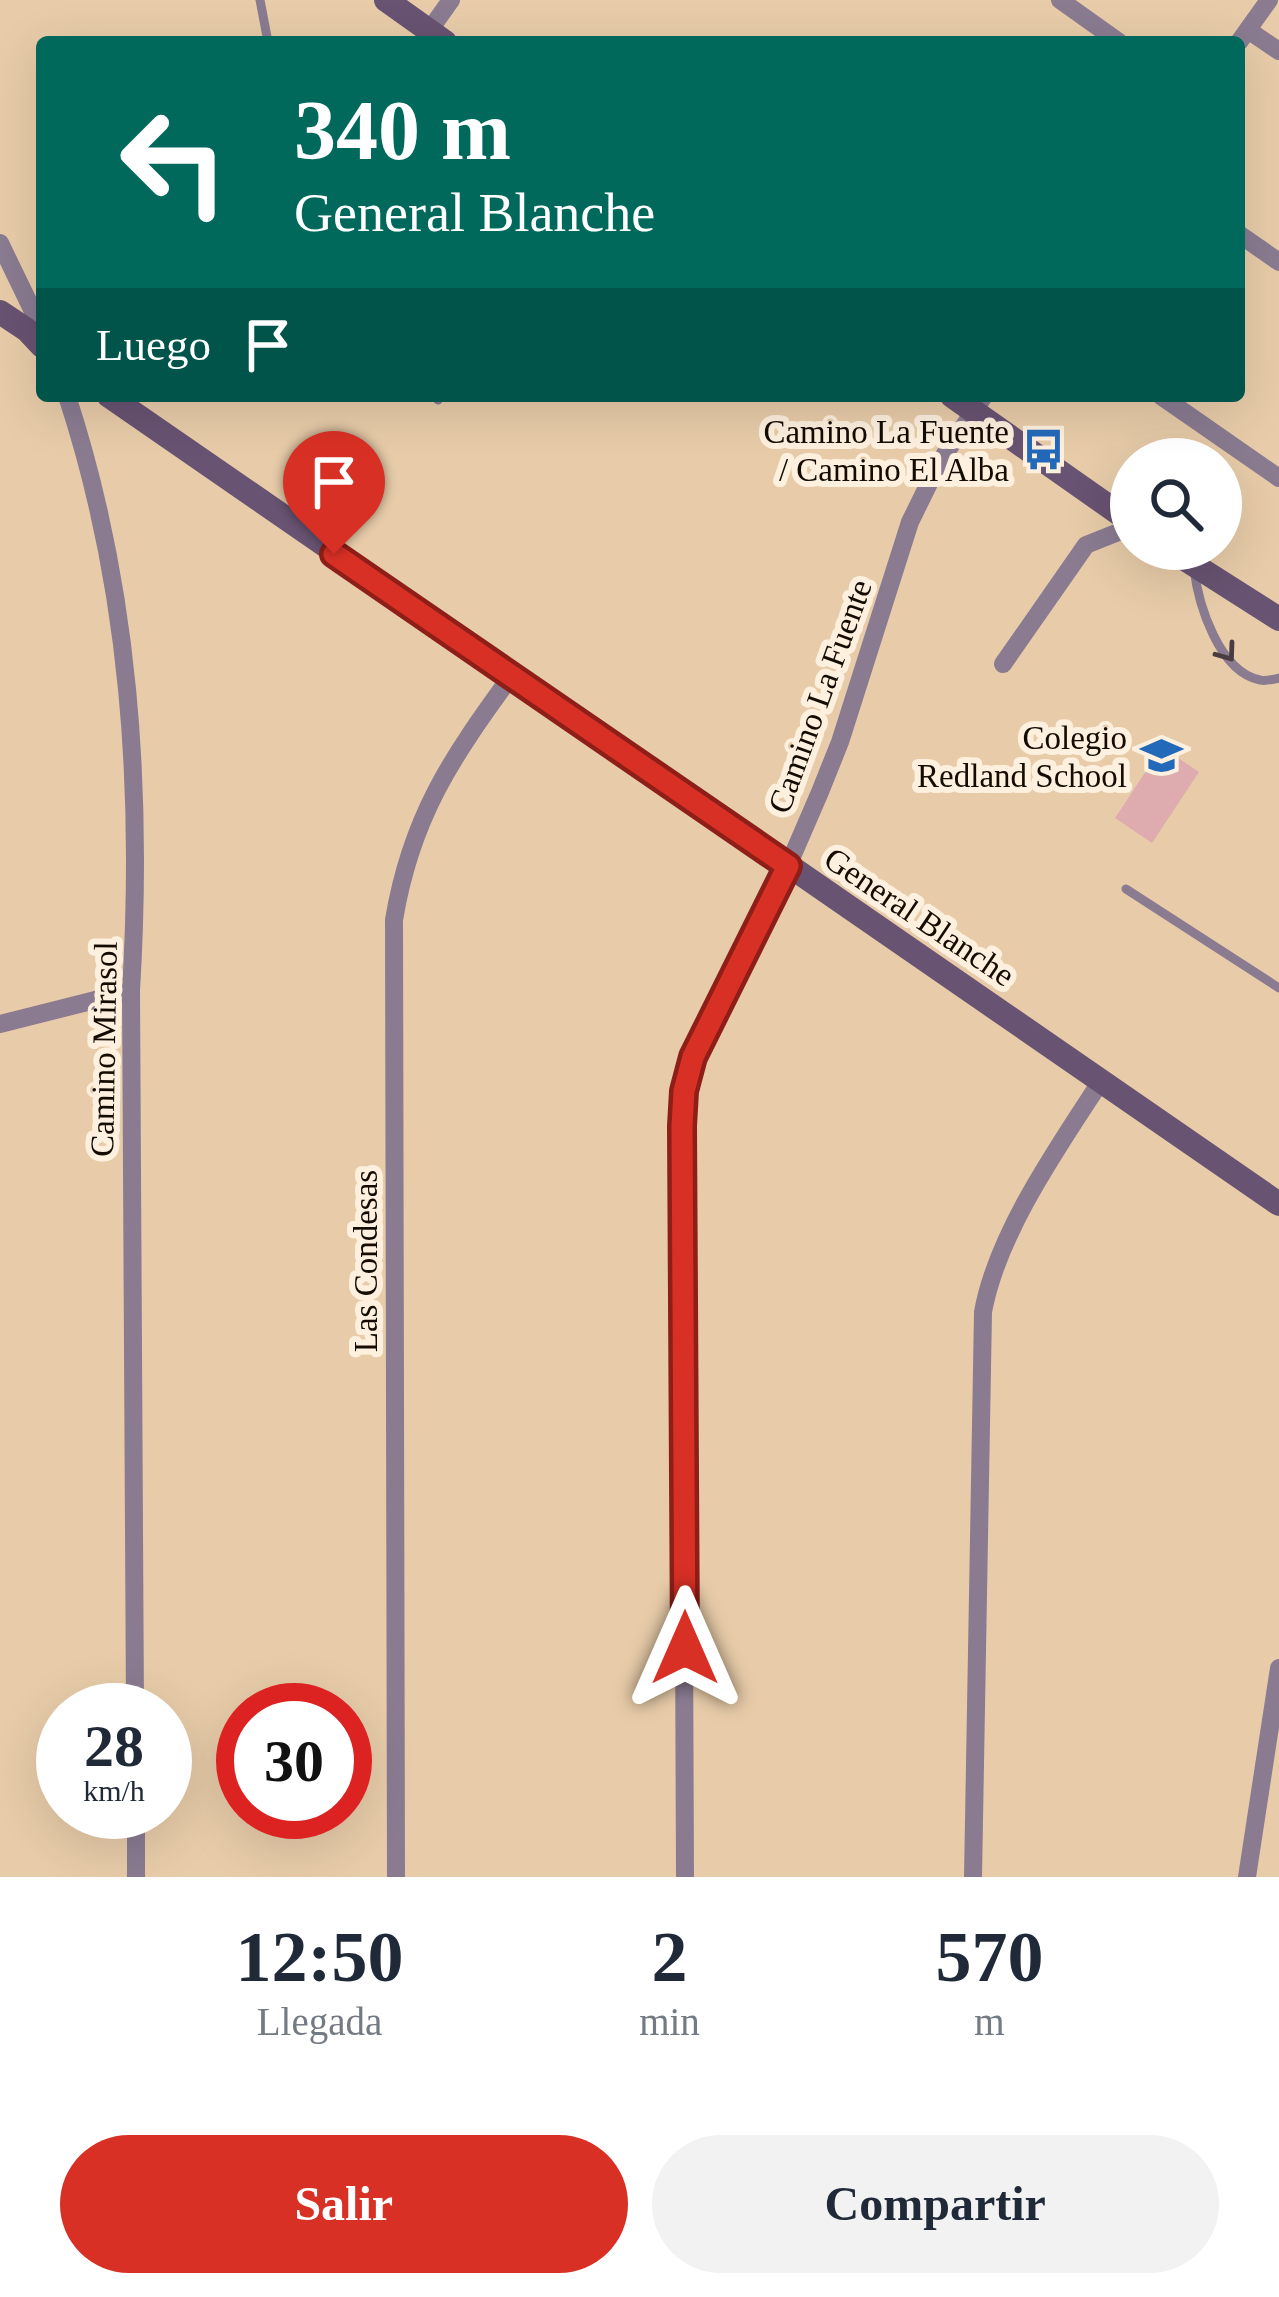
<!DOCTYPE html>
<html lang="es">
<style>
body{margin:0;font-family:Georgia,serif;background:#f2f2f3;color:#1f2937;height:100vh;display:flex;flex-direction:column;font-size:45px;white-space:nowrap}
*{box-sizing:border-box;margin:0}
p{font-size:39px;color:#747a83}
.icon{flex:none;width:66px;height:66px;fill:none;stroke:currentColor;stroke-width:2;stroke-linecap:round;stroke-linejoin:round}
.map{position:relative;height:1877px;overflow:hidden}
.details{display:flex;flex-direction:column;background:#fff;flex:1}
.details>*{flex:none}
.hud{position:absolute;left:36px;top:36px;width:1209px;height:366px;border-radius:12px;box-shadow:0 12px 48px #0002;background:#00695c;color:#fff;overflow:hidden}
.fabs{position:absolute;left:1110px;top:438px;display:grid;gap:24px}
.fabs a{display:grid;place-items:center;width:132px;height:132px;border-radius:50%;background:#fff;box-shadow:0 12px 48px #0002;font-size:60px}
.speed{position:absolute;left:36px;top:1683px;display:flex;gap:24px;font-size:60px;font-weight:700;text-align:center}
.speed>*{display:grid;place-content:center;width:156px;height:156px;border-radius:50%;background:#fff;box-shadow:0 12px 48px #0002;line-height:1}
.speed small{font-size:30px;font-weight:400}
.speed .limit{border:18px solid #d22;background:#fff;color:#111}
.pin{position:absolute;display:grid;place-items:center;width:102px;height:102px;color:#fff;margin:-123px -51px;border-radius:50% 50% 50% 0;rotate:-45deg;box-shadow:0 0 12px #0007}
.pin .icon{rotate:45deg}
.me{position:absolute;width:132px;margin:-66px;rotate:0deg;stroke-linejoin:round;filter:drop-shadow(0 0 9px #0008)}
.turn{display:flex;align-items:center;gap:42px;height:252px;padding:0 60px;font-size:54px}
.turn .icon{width:156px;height:156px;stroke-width:2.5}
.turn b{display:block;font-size:84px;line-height:102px}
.then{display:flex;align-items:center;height:114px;padding:0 60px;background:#0003;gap:24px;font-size:45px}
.eta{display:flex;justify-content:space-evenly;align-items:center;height:204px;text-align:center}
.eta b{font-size:72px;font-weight:700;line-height:84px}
.primary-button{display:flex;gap:24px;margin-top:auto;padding:24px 60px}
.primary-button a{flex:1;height:138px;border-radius:72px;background:#d93025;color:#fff;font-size:48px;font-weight:700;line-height:138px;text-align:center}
.primary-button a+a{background:#f2f2f3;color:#1f2937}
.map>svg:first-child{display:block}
.green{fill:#deacae}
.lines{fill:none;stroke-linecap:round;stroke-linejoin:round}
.lane{stroke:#8a7b91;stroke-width:9}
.street{stroke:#8a7b91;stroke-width:18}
.secondary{stroke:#685372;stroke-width:24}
.oneway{stroke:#493d42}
.route-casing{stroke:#8d1f18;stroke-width:30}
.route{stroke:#d93025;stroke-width:21}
.labels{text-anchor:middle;stroke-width:12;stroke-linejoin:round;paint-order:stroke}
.poi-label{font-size:33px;fill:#140b02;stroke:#fef0de;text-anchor:end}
.street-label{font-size:33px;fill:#140b02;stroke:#fef0de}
</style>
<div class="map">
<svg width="1279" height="1877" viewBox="0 0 1279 1877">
<rect width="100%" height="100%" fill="#e8cca9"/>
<polygon class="green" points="1162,747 1199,772 1152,843 1115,818"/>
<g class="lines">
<g class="lane">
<polyline points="260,0 268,42"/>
<polyline points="438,400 441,396"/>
<path d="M1194,568C1198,604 1219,672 1260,680C1264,681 1275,679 1279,678"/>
<polyline points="1126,889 1279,988"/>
</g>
<g class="street">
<polyline points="1060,0 1119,42"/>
<polyline points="1248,30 1279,51"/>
<polyline points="429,31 451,0"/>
<polyline points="1239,42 1269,0"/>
<polyline points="1239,234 1279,262"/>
<polyline points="0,243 42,330"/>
<path d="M67,396C130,588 143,790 131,991L135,1710"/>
<polyline points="1161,396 1279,478"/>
<polyline points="1003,664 1086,545 1131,527"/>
<polyline points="0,1024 131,991"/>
<polyline points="136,1812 136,1877"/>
<path d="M396,1877L394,920C411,817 452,757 512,675"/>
<polyline points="685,1877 682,1127 684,1091 693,1057 788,866 820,792 840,742 910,522 939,463 984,396"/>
<path d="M973,1877L983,1312C997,1234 1058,1147 1101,1081"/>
<polyline points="1247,1877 1279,1668"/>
</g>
<g class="secondary">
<polyline points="386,0 445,42"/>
<polyline points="0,312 27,330 42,346"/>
<polyline points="109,396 1279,1204"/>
<polyline points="952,396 1131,522"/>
<polyline points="1169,549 1279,619"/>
</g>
</g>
<defs><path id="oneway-chevron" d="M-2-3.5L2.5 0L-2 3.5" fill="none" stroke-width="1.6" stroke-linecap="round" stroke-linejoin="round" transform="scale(3)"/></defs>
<use class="oneway" href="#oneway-chevron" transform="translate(1227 653) rotate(54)"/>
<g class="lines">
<defs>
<polyline id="route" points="334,554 788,866 693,1057 684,1091 682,1126 685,1648"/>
</defs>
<use href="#route" class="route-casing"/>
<use href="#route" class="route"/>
</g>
<defs>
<symbol id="bus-bare" viewBox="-9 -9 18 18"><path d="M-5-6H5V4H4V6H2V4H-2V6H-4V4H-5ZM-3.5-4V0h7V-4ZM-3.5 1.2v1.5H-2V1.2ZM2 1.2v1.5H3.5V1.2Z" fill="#2369ba" stroke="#fef0de" stroke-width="2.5" paint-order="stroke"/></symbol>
<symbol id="school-bare" viewBox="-9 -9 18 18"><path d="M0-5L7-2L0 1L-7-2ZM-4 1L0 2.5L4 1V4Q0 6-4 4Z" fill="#2369ba" stroke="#fef0de" stroke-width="2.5" paint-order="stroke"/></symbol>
</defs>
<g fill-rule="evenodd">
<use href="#bus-bare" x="1014" y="420" width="59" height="59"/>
<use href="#school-bare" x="1132" y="726" width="59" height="59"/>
</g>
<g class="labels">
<g class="poi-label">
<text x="1009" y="443">Camino La Fuente<tspan x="1009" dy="38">/ Camino El Alba</tspan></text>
<text x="1127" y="749">Colegio<tspan x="1127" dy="38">Redland School</tspan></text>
</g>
<g class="street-label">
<text transform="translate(819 696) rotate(-70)" y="12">Camino La Fuente</text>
<text transform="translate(920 916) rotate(34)" y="12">General Blanche</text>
<text transform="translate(103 1049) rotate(-89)" y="12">Camino Mirasol</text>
<text transform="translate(365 1261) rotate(-90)" y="12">Las Condesas</text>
</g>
</g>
</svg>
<div class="fabs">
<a><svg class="icon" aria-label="search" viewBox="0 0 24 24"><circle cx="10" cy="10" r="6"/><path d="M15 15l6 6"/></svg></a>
</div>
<div class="speed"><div>28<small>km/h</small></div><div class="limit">30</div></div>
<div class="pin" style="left:334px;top:554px;background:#d93025"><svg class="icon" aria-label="arrive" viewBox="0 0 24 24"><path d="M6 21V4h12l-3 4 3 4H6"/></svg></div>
<svg class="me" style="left:685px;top:1648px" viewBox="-20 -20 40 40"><path d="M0-17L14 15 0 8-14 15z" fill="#d93025" stroke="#fff" stroke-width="4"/></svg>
<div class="hud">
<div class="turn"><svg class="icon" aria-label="left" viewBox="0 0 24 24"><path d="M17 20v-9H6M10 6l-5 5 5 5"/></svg><div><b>340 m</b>General Blanche</div></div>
<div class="then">Luego<svg class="icon" aria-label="arrive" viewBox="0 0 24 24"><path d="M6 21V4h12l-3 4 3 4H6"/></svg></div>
</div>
</div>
<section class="details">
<div class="eta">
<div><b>12:50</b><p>Llegada</p></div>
<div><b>2</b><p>min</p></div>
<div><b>570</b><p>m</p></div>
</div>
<div class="primary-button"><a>Salir</a><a>Compartir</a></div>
</section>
